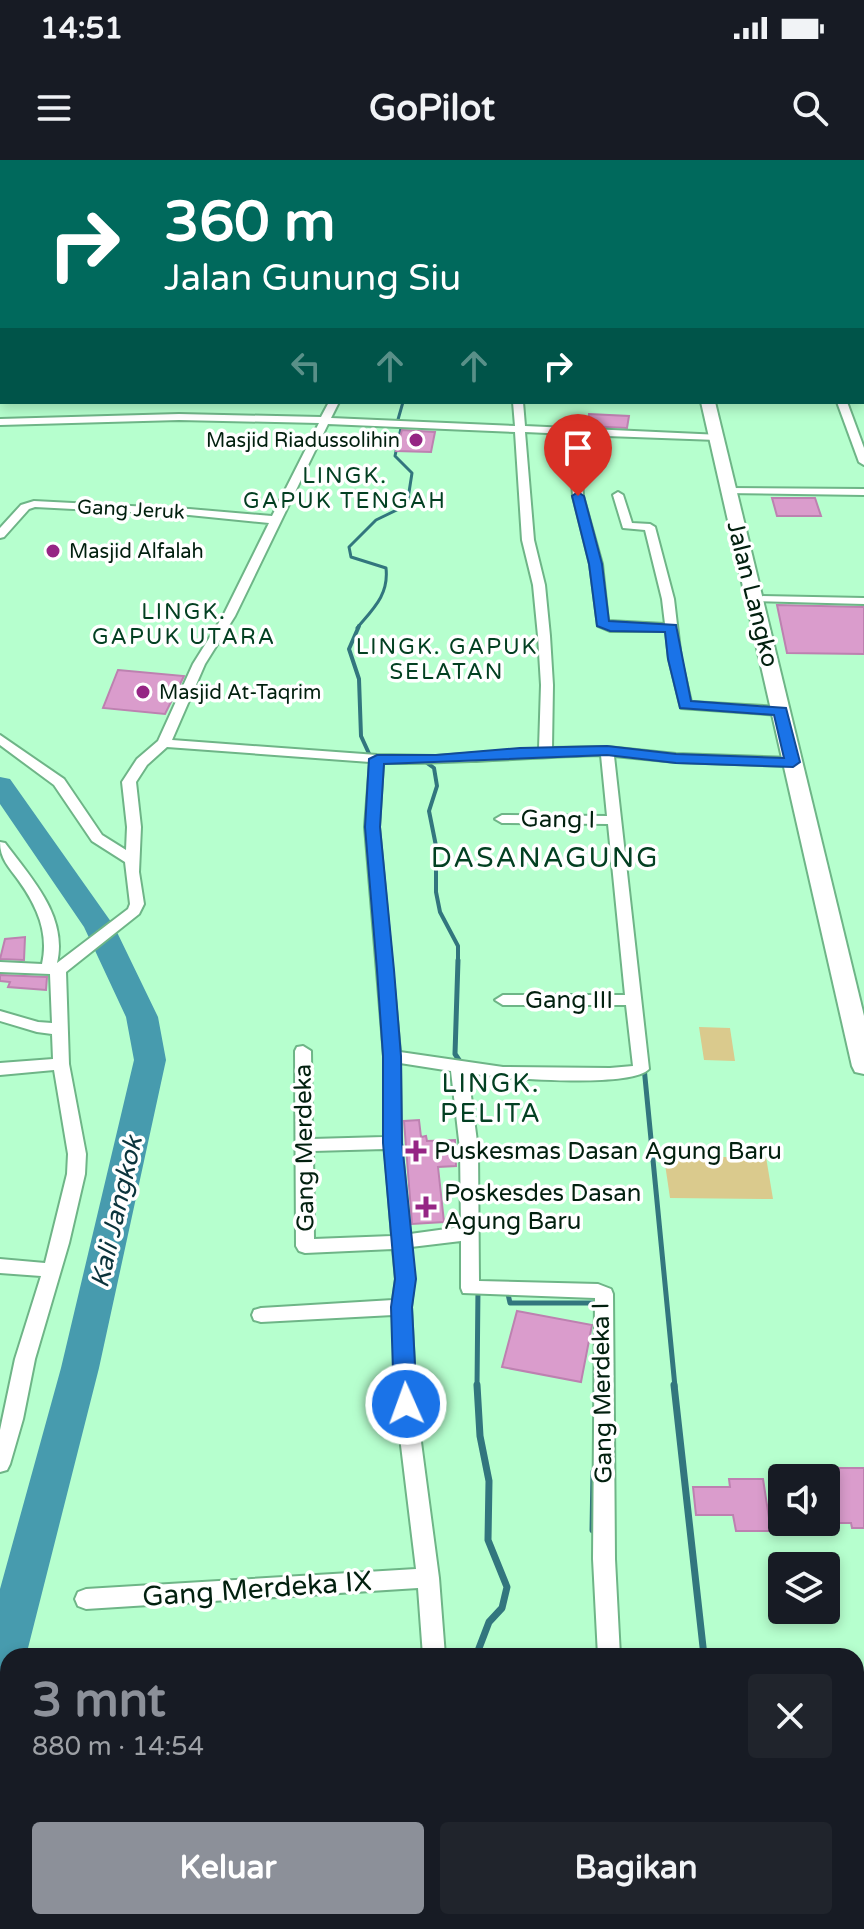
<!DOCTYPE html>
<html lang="id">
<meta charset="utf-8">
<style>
body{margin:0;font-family:"Varela Round",sans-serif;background:#20242c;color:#f1f3f6;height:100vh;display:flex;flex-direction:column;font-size:30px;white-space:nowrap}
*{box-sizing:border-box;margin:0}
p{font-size:26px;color:#9ea1a6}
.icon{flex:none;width:44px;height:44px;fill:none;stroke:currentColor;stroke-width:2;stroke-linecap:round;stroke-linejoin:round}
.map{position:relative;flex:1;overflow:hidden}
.drawer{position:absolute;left:0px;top:1488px;width:864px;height:282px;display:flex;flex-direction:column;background:#171b24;border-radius:24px 24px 0 0;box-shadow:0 4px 12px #0003}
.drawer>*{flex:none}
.hud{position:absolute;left:0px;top:0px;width:864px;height:244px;box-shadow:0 4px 12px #0003;background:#00695c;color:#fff;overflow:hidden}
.buttons{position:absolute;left:768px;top:1304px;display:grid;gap:16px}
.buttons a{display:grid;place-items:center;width:72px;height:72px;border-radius:8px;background:#171b24;box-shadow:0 4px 12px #0003;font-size:40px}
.pin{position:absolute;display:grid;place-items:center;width:68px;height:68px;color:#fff;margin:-82px -34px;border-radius:50% 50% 50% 0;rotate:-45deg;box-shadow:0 0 8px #0007}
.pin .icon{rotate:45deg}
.me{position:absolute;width:88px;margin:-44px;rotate:358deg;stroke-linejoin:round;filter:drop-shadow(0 0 6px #0008)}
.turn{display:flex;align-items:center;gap:28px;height:168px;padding:0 32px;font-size:36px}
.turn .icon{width:104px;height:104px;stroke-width:2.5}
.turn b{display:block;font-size:56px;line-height:68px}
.lanes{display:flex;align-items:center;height:76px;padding:0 32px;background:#0003;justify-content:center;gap:40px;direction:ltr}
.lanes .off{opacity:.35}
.round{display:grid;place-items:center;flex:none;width:84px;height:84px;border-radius:8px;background:#20242c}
.head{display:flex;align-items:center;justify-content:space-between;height:136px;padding:0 32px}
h1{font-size:48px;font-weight:700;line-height:60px;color:#8c9099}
.primary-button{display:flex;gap:16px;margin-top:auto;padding:16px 32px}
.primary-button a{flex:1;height:92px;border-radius:8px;background:#8c9099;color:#fff;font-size:32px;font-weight:700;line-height:92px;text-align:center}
.primary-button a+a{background:#20242c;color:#f1f3f6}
.status{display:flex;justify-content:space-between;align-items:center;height:56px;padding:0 40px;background:#171b24;direction:ltr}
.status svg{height:22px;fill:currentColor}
header{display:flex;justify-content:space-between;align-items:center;height:104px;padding:0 32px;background:#171b24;font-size:36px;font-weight:700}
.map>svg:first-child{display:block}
.green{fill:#daca8d}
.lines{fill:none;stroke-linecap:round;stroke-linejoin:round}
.stream-far3{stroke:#32767e;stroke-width:3}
.stream-far2{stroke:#32767e;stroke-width:4}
.stream-far1{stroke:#32767e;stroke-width:5}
.stream{stroke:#32767e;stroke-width:7}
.river{fill:#479bae;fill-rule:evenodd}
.building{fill:#da9ccc;stroke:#bd81b0;stroke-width:2}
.minor-casing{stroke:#6eb587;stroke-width:4}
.secondary-casing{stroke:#6eb587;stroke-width:4}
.primary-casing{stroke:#6eb587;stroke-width:4}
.minor{fill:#fff;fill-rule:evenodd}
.secondary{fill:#fff;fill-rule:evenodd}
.primary{fill:#fff;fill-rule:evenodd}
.route{fill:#1a73e8;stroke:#114b97;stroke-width:2}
.poi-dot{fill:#952584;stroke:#fff;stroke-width:3}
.labels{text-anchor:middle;stroke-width:7;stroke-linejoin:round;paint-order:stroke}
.far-poi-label{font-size:20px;fill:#02200f;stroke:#fff;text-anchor:start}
.far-street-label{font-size:20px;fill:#02200f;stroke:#fff}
.far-neighbourhood-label{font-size:22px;letter-spacing:2px;fill:#034022;stroke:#fff}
.street-label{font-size:24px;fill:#02200f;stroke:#fff}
.poi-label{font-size:24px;fill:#02200f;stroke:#fff;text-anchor:start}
.neighbourhood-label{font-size:26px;letter-spacing:2px;fill:#034022;stroke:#fff}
.water-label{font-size:26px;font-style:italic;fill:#0b343c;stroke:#fff}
.quarter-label{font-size:28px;letter-spacing:2px;fill:#034022;stroke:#fff}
.near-street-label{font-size:28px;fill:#02200f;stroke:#fff}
</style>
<div class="status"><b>14:51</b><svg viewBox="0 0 49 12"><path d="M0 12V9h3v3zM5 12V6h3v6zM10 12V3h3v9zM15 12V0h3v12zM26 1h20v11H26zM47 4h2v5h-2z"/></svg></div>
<header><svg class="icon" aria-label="menu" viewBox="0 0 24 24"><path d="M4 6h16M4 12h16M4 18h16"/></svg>GoPilot<svg class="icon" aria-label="search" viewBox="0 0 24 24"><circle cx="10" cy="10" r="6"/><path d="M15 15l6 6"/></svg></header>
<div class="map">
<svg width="864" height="1769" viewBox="0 0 864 1769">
<rect width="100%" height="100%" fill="#b6ffce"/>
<g class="green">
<polygon points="699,867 730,868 735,901 704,900"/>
<polygon points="664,997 766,997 773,1039 670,1038"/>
</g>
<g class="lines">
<path class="stream-far3" d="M357,468C373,449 389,435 386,408L351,397L349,387L376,360L407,345L412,313L395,296L401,268L397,263L403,242"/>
<g class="stream-far2">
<polyline points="359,466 349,489 359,519 361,576 371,598"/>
<polyline points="423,600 434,608 437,626 429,651 436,686 436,732 440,752 458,786 458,802"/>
</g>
<g class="stream-far1">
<polyline points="458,800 455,894 461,903"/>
<polyline points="644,907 675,1227"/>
<polyline points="504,1133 508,1134 510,1143 598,1143"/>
<polyline points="477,1227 478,1128"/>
</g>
<g class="stream">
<polyline points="674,1225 704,1496"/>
<polyline points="593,1370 594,1312"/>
<polyline points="476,1496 489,1462 502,1448 507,1427 488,1380 489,1321 480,1276 477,1225"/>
<polyline points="743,1762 745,1769"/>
<polyline points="495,1769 496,1762"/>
</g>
<g class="river">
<polygon points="358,0 372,0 373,2 359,2"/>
<polygon points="0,617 10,619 114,766 158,857 166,900 99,1208 26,1496 8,1496 8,1527 0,1530 0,1429 61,1208 134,900 126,857 84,767 0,644"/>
</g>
</g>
<g class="building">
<polygon points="589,254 629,256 627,268 588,266"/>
<polygon points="402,270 435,272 431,292 396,291"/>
<polygon points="772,338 815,338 821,356 777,356"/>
<polygon points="777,445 864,447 864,494 787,493"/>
<polygon points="118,510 184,516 165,554 103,548"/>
<polygon points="25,777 24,800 0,799 5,779"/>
<polygon points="0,815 47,817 46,830 8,827 10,822 0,821"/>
<polygon points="419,960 421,977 426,976 427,981 455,980 456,1006 438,1007 444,1062 412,1064 404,961"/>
<polygon points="517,1151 592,1165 581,1222 502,1207"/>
<polygon points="826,1308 864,1308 864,1368 852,1368 851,1363 826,1363"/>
<polygon points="729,1319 763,1319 771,1371 736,1371 733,1355 696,1355 693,1327 730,1327"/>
</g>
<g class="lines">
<defs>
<g id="minor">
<polygon points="89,0 97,0 88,2"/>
<polygon points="353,0 361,0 362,2 354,2"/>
<rect x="456" y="0" width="8" height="2"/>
<rect x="846" y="0" width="8" height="2"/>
<rect x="862" y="31" width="2" height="4"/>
<rect x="862" y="49" width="2" height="4"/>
<rect x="862" y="67" width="2" height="4"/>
<rect x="0" y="73" width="2" height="4"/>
<rect x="862" y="86" width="2" height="4"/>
<rect x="0" y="96" width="2" height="4"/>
<rect x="862" y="107" width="2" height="6"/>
<rect x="0" y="112" width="2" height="6"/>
<polygon points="2,177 2,183 0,184 0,178"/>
<rect x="862" y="200" width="2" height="6"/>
<path d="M329,242H339L331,258L515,266L513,242H523L525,266L721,275L722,277L717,280L579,275L583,336L602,404L608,461L665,464L662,439L645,370L623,368L613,335L618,332L623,335L632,363L650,364L655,367L674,439L681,499L691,542L780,547L786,551L780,555L681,548L669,499L666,471H610L598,466L590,404L573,336L569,274L525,272L534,380L545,425L550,476L553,525L552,588L607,587L676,594L793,598L800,602L793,606L676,602L614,596L649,909C631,929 498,918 468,913L478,989L479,1121L598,1124L611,1129L613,1134L615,1399L620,1496H598L593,1399L595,1138L463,1133L461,1128V1081L411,1087L414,1119L411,1147L416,1244L439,1418L445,1496H423L418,1428L86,1449L78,1446L75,1439L78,1432L86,1429L416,1409L396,1244L393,1155L261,1162L254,1160L252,1155L254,1150L261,1148L393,1140L396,1119L393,1089L305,1093L299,1091L296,1086L295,891L297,887L303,886L311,891L312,979L384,977V896L365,667L370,602L167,587L147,605L136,622L141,667L139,712L144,744L139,754L66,812L69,904L86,994L85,1014L69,1083L35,1199L23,1259L10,1304L7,1310L0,1312V1270L15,1199L41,1116L0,1113V1099L45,1103L67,1014L68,994L54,910L0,915V903L53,899L52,874L37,872L0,861V851L38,862L52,863L50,814L0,812V802L42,804C49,773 37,746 19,721C9,707 0,699 0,682L5,683C31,718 68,756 57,803L128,749L130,744L125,702L92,681L54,625L0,585V575L64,619L102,675L126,690L127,667L122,622L137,599L158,581L193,504L223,456L269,363L189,355L35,347L29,349L4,377L0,378V368L21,345L34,341L189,349L272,356L319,263L179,260L0,265V259L179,254L321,257ZM328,264L515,272L522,380L533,425L538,476L541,525L539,589L436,596L377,595L172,580L205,504L235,456ZM601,595L607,656L502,655L495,659L502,663L608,664L625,835H503L495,840L503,845H626L633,906L610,908L503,907L400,892L379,667L383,603C456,604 528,597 601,595ZM400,903L451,911L460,989L461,1067L410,1074L401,983ZM385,989L392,1076L314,1079L313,991Z"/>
<polygon points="837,242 847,242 864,288 864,305 859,302"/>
<polygon points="728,328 864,329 864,335 724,333 723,331"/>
<polygon points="757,436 864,438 864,444 753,441 751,439"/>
<polygon points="140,1762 164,1762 163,1769 139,1769"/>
<rect x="434" y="1762" width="24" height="7"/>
<polygon points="631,1762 655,1762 656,1769 632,1769"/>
</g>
<g id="secondary">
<rect x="862" y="5" width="2" height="6"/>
<rect x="0" y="23" width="2" height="6"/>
</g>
<g id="primary">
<polygon points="640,0 650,0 652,2 640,2"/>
<polygon points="701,242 715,242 864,856 864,914 855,912 852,906"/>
</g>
</defs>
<use href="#minor" class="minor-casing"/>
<use href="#secondary" class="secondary-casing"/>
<use href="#primary" class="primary-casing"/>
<use href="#minor" class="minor"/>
<use href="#secondary" class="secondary"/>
<use href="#primary" class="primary"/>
</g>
<polygon class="route" points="578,332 584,336 602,404 609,461 676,465 691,541 786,548 800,602 793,607 676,603 607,595 384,604 380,667 394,810 401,896 402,983 416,1119 412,1147 417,1244 413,1250 406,1253 398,1250 394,1244 391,1147 395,1119 383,983 383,896 377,810 365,667 369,599 377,595 436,595 520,588 607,586 676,594 784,598 774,555 680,548 668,499 665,472 610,471 597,466 589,404 572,336"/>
<g class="poi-dot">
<circle cx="416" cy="280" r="8"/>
<circle cx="53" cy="391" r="8"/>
<circle cx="143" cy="532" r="8"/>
<path d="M412 979h8v8h8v8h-8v8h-8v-8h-8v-8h8z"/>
<path d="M422 1035h8v8h8v8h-8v8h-8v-8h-8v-8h8z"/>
</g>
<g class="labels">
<g class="far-poi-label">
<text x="400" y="287" text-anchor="end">Masjid Riadussolihin</text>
<text x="69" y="398">Masjid Alfalah</text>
<text x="159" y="539">Masjid At-Taqrim</text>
</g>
<g class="far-street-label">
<text transform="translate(131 349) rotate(3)" y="7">Gang Jeruk</text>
</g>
<g class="far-neighbourhood-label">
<text x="345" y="323">LINGK.<tspan x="345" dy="25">GAPUK TENGAH</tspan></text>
<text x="184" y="459">LINGK.<tspan x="184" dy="25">GAPUK UTARA</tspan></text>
<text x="447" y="494">LINGK. GAPUK<tspan x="447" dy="25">SELATAN</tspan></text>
</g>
<g class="street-label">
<text transform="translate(753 434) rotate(76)" y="8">Jalan Langko</text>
<text transform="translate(558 659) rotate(1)" y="8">Gang I</text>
<text x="569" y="848">Gang III</text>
<text transform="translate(304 988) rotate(-91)" y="8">Gang Merdeka</text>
<text transform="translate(602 1233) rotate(-91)" y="8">Gang Merdeka I</text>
</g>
<g class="poi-label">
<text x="434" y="999">Puskesmas Dasan Agung Baru</text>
<text x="444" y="1041">Poskesdes Dasan<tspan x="444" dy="28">Agung Baru</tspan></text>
</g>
<g class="neighbourhood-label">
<text x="491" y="932">LINGK.<tspan x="491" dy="30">PELITA</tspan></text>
</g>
<g class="water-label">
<text transform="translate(116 1052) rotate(-77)" y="9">Kali Jangkok</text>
</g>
<g class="quarter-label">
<text x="545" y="707">DASANAGUNG</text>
</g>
<g class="near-street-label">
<text transform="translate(257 1428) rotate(-4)" y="10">Gang Merdeka IX</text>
</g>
</g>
</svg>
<div class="buttons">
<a><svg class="icon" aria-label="sound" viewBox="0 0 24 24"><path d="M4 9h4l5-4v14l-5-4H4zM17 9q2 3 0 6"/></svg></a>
<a><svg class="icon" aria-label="layers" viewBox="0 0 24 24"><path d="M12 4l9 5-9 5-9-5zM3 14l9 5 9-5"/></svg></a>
</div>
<div class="pin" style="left:578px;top:336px;background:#d93025"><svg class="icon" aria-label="arrive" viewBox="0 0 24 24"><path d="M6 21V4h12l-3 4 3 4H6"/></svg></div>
<svg class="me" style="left:406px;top:1244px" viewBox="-20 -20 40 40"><circle r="17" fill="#1a73e8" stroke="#fff" stroke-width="3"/><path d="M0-11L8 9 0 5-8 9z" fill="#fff"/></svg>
<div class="hud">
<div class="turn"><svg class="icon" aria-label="right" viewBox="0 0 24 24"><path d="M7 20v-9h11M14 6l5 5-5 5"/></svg><div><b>360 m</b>Jalan Gunung Siu</div></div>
<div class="lanes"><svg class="icon off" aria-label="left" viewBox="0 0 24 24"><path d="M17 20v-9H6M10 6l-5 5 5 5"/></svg><svg class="icon off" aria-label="ahead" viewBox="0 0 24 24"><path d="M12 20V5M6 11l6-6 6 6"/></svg><svg class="icon off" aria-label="ahead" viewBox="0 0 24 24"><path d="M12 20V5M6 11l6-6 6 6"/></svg><svg class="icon" aria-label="right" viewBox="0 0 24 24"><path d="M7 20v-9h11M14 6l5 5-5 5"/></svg></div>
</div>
<section class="drawer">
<div class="head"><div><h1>3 mnt</h1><p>880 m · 14:54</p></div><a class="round"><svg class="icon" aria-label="close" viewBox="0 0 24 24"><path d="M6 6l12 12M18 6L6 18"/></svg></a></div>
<div class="primary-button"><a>Keluar</a><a>Bagikan</a></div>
</section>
</div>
